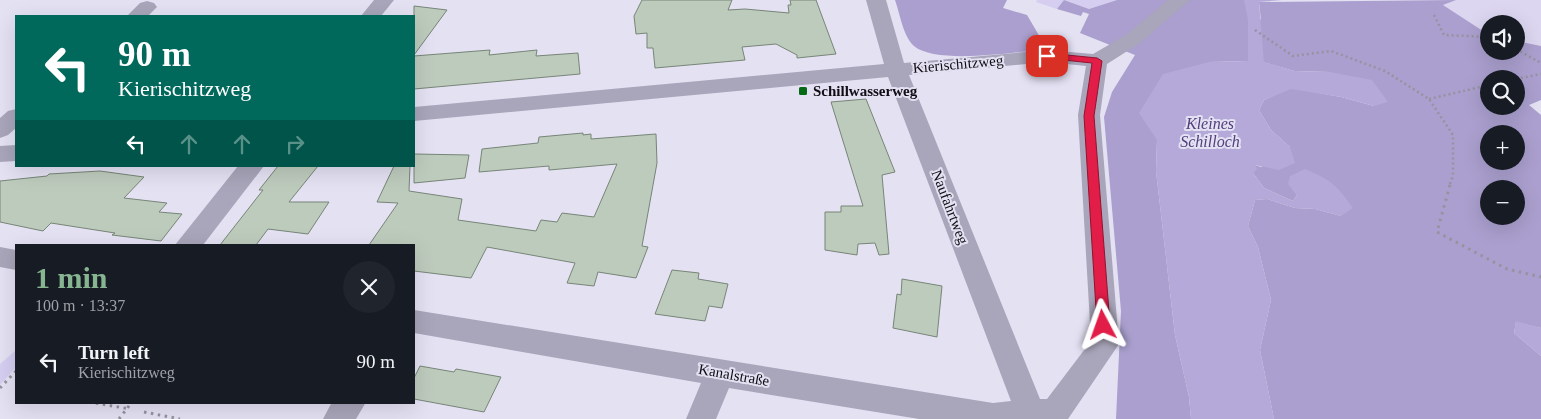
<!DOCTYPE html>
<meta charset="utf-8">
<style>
body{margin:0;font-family:Georgia,serif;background:#20242c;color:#f1f3f6;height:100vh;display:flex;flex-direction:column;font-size:19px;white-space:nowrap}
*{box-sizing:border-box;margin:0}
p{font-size:16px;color:#9ea1a6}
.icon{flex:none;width:28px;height:28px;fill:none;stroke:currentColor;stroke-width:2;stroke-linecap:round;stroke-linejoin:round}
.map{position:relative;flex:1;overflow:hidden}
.drawer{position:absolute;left:15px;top:244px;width:400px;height:160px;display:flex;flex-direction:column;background:#171b24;border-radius:0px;box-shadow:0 5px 20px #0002}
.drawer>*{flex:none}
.guide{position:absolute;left:15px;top:15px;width:400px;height:152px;border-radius:0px;box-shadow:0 5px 20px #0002;background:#00695c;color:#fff;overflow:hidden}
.buttons{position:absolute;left:1480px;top:15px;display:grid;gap:10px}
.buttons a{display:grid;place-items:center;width:45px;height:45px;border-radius:50%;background:#171b24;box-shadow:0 5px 20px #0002;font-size:25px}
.pin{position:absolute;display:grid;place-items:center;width:42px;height:42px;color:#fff;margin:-21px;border-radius:10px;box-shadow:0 2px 8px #0006}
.me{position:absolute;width:55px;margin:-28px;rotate:356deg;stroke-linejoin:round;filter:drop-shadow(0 0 4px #0008)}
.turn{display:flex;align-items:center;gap:18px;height:105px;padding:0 20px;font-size:22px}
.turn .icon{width:65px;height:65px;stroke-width:2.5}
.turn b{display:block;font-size:35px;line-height:42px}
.lanes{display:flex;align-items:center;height:48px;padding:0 20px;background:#0003;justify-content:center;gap:25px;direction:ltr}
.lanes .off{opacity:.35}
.round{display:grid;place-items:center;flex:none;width:52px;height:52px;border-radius:26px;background:#20242c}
.headline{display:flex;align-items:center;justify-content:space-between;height:85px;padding:0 20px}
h1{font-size:30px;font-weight:600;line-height:38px;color:#87b591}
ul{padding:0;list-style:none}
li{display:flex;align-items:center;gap:15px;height:65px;padding:0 20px}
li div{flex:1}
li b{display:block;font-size:19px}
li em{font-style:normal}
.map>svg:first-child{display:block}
.built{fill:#dcd6f0}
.green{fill:#d6cef1}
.forest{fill:#aa9fce;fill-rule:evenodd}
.water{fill:#b4a9d8}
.building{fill:#bdcbbd;stroke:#778577}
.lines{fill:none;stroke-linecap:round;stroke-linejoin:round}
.path-far1{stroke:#9693a1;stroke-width:2.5;stroke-dasharray:2 3;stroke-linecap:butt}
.path{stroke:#9693a1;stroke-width:3;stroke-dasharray:2.5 4.5;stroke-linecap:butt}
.street{fill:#a9a5ba;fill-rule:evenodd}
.route{fill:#e11d48;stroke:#92132f}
.poi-dot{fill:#056a16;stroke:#e4e1f3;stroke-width:2}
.labels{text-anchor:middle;stroke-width:4;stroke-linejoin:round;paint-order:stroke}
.street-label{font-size:15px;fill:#100e14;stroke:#e4e1f3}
.poi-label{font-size:15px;font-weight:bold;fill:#100e14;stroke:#e4e1f3;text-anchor:start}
.water-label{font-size:16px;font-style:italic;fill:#52407c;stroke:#e4e1f3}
</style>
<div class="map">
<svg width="1541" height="419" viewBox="0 0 1541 419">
<rect width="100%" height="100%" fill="#e4e1f3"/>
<polygon class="built" points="1456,0 1541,0 1541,46 1516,41 1516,24 1489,24 1488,35 1443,5"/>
<g class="green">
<polygon points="1037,0 1117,0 1089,9 1064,0 1057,9 1036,2"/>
<polygon points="16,350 16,367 0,385 0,364"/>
</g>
<g class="forest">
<path d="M895,0H1007L1003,8L1027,15L1047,49C1018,52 936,65 914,46C903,36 900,14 895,0Z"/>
<path d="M1064,0L1089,9L1117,0H1244L1261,20L1259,2L1456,0L1443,5L1489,35V51H1516V41L1541,46V100L1529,105L1541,115V328L1516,322L1514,333L1541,356V419H1274L1260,350L1271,300L1258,247L1248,226L1255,200L1267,199L1295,208L1315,209L1341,216L1289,184L1297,195L1293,201L1264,188L1253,173L1255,165L1261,167L1290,147L1271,130L1259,110L1264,100L1291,88L1341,97L1374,106L1330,72L1294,71L1263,62L1261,42L1248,41L1249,61L1209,62L1157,140L1156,171L1175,335L1189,397L1191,419H1116L1121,311L1104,117L1112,92L1135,55L1080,33L1089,14L1083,12L1081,16L1057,9ZM1489,79H1516V106H1489ZM1489,134H1516V161H1489ZM1489,189H1516V216H1489Z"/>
</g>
<g class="water">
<path d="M1244,0H1282L1259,2L1264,62L1294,71L1330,72L1372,80L1388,102L1374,106L1341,97L1291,89L1264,100L1259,110L1271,130L1290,147L1295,163L1279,170L1255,165L1257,169L1253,173L1264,188L1293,201L1297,195L1288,184L1290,176L1305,169C1331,180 1337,185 1353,208L1341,216L1315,209L1295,208L1267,199L1255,200L1248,226L1258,247L1271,300L1260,350L1274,419H1191L1189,397L1175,335L1156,171L1157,140L1139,113L1163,74L1209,62L1248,61V20Z"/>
<polygon points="1516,321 1541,328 1541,356 1514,333"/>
</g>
<g class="building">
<polygon points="642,0 732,0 728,10 745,9 789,13 788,5 791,5 790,0 816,0 836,54 797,58 797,55 776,44 742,47 745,60 655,68 653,48 647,48 647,33 636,34 634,16"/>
<polygon points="414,6 447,10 414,55"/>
<polygon points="490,50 489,55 537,50 536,56 578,53 580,74 414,89 414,56"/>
<polygon points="866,99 895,172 882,175 889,254 879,255 875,243 858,244 857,255 825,250 825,212 841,212 841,206 863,206 831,102"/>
<polygon points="583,133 583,135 591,134 591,139 656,134 657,163 642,246 648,247 636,278 598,272 594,286 567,283 575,263 487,247 471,278 414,271 414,245 369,245 398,203 377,202 394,166 410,166 409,191 462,199 458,220 536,231 541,220 557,222 562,213 594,217 617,164 549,170 549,166 479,172 482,149 538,143 539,137"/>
<polygon points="414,154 469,155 465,178 414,183"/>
<polygon points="278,166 318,166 289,202 329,202 308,234 268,229 256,245 220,245 263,190 259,190"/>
<polygon points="100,171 144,177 124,198 167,203 159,212 182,214 161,241 112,235 115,233 51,223 43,231 0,222 0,181 47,176 49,174"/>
<polygon points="672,270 699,273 698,279 728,284 722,308 709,306 705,321 655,314"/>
<polygon points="902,279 942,286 937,337 893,328 897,294 901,295"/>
<polygon points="420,366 454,372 456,369 501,377 484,412 414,399 414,378"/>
</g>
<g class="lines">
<g class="path-far1">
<polyline points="1434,15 1444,35 1489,37"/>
<polyline points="1255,30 1293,56 1331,51 1385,71 1429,99 1453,135 1453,176 1449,186"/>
<polyline points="1516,49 1541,63"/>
<polyline points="1516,79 1541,74"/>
<polyline points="1429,99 1489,85"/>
</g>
<g class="path">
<polyline points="1450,185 1437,232 1507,269 1541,277"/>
<polyline points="0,388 16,371"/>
<polyline points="89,402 130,409"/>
<polyline points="144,412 180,419"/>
<polyline points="119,419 132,402"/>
</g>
<g class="street">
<polygon points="374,0 394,0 381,16 361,16"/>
<path d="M866,0H886L904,63L1047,50L1093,54L1126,35L1168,0H1190L1140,43L1107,64L1100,115L1119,344L1068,419H919L729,388L716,419H686L701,383L414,333V310L993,403L1011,401L888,77L414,121V107L884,64ZM1047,62L1086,66L1078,115L1091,341L1047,399H1040L909,75Z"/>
<polygon points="147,1 154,3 157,7 148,16 127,16 140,3"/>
<polygon points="16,109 16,128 8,135 0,138 0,118 8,111"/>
<polygon points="16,145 16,161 0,162 0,146"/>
<polygon points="238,166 264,166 203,245 175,245"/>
<polygon points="0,247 16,250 16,270 0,267"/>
<polygon points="332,402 366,402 356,419 323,419"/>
</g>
</g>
<polygon class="route" points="1047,53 1097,58 1102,61 1094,116 1110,325 1108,329 1103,330 1099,329 1097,325 1084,116 1092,63 1044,58 1043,56"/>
<rect class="poi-dot" x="798" y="86" width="10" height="10" rx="2.5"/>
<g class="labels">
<g class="street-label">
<text transform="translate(958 64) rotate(-5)" y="5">Kierischitzweg</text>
<text transform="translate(950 207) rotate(69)" y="5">Naufahrtweg</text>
<text transform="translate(734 375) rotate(10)" y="5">Kanalstraße</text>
</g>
<g class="poi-label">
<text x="813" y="96">Schillwasserweg</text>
</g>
<g class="water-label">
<text x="1210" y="129">Kleines<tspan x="1210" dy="18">Schilloch</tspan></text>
</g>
</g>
</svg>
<div class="buttons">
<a><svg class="icon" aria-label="sound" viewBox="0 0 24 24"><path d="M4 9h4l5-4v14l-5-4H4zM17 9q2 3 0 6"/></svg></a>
<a><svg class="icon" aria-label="search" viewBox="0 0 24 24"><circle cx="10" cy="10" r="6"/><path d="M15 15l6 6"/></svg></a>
<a>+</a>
<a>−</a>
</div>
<div class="pin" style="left:1047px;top:56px;background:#d93025"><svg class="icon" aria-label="arrive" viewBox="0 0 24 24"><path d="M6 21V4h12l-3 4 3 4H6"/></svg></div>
<svg class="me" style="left:1103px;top:325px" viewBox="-20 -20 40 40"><path d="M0-17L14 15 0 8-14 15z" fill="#e11d48" stroke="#fff" stroke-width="4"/></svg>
<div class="guide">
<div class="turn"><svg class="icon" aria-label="left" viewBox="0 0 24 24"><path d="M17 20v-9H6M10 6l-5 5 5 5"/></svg><div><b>90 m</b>Kierischitzweg</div></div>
<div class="lanes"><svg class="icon" aria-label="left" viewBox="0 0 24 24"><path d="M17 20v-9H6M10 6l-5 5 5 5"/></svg><svg class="icon off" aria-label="ahead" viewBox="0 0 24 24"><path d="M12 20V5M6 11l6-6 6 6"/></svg><svg class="icon off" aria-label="ahead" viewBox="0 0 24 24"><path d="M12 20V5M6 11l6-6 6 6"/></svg><svg class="icon off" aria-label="right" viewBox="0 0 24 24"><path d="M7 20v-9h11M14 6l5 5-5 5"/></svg></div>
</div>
<section class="drawer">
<div class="headline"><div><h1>1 min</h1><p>100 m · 13:37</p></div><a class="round"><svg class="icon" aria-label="close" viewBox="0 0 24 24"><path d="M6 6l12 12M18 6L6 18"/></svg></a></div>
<ul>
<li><svg class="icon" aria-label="left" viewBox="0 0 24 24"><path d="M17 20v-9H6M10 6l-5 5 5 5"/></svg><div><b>Turn left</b><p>Kierischitzweg</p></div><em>90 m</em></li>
</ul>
</section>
</div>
